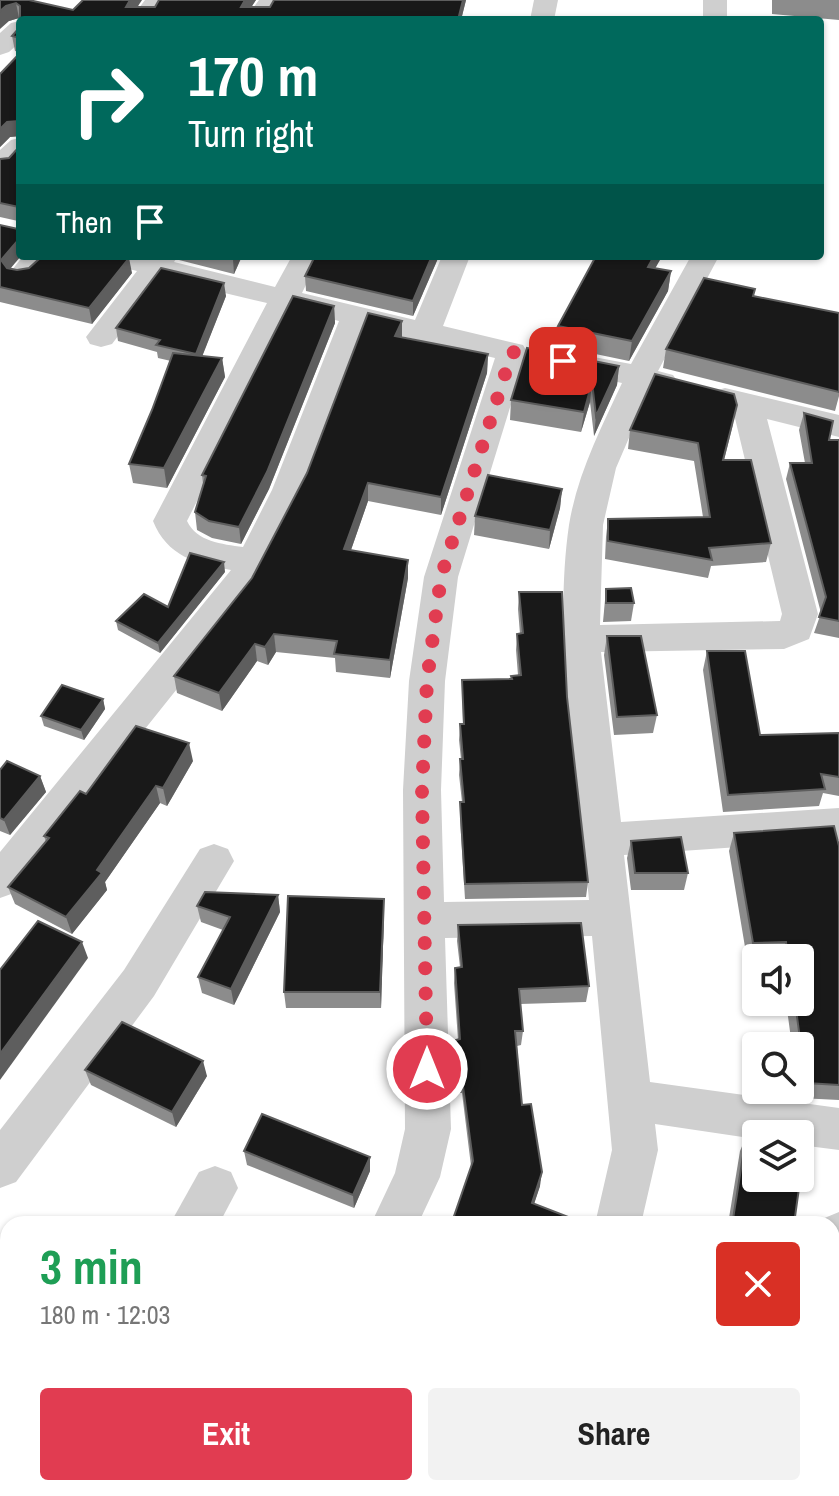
<!DOCTYPE html>
<meta charset="utf-8">
<style>
body{margin:0;font-family:"Archivo Narrow",sans-serif;background:#f2f2f2;color:#222;height:100vh;display:flex;flex-direction:column;font-size:30px;white-space:nowrap}
*{box-sizing:border-box;margin:0}
p{font-size:26px;color:#767676}
.icon{flex:none;width:44px;height:44px;fill:none;stroke:currentColor;stroke-width:2;stroke-linecap:round;stroke-linejoin:round}
.map{position:relative;flex:1;overflow:hidden}
.details{position:absolute;left:0px;top:1216px;width:840px;height:280px;display:flex;flex-direction:column;background:#fff;border-radius:24px 24px 0 0;box-shadow:0 2px 6px #0004}
.details>*{flex:none}
.guide{position:absolute;left:16px;top:16px;width:808px;height:244px;border-radius:8px;box-shadow:0 2px 6px #0004;background:#00695c;color:#fff;overflow:hidden}
.tools{position:absolute;left:742px;top:944px;display:grid;gap:16px}
.tools a{display:grid;place-items:center;width:72px;height:72px;border-radius:8px;background:#fff;box-shadow:0 2px 6px #0004;font-size:40px}
.pin{position:absolute;display:grid;place-items:center;width:68px;height:68px;color:#fff;margin:-34px;border-radius:16px;box-shadow:0 4px 12px #0006}
.me{position:absolute;width:88px;margin:-44px;rotate:0deg;stroke-linejoin:round;filter:drop-shadow(0 0 6px #0008)}
.turn{display:flex;align-items:center;gap:28px;height:168px;padding:0 40px;font-size:36px}
.turn .icon{width:104px;height:104px;stroke-width:2.5}
.turn b{display:block;font-size:56px;line-height:68px}
.then{display:flex;align-items:center;height:76px;padding:0 40px;background:#0003;gap:16px;font-size:30px}
.round{display:grid;place-items:center;flex:none;width:84px;height:84px;border-radius:8px;background:#f2f2f2}
.headline{display:flex;align-items:center;justify-content:space-between;height:136px;padding:0 40px}
h1{font-size:48px;font-weight:800;line-height:60px;color:#1e9e55}
.action{display:flex;gap:16px;margin-top:auto;padding:16px 40px}
.action a{flex:1;height:92px;border-radius:8px;background:#e13c51;color:#fff;font-size:32px;font-weight:800;line-height:92px;text-align:center}
.action a+a{background:#f2f2f2;color:#222}
.map>svg:first-child{display:block}
.lines{fill:none;stroke-linecap:round;stroke-linejoin:round}
.minor{fill:#cfcfcf;fill-rule:evenodd}
.wall{fill:#8c8c8c}
.shaded-wall{fill:#5e5e5e}
.building{fill:#191919;stroke:#5e5e5e;stroke-width:2}
.route{stroke:#e13c51;stroke-width:14;stroke-dasharray:0 25.2}
</style>
<div class="map">
<svg width="839" height="1496" viewBox="0 0 839 1496">
<rect width="100%" height="100%" fill="#fff"/>
<g class="lines">
<g class="minor">
<polygon points="145,0 169,0 155,20 130,20"/>
<polygon points="259,0 283,0 269,20 244,20"/>
<polygon points="534,0 558,0 554,20 530,20"/>
<rect x="703" y="0" width="24" height="20"/>
<polygon points="20,21 20,42 9,52 0,55 0,33 11,23"/>
<polygon points="20,138 20,161 10,171 0,173 0,150 11,140"/>
<path d="M23,256H52C41,272 34,287 13,281L8,275Z"/>
<path d="M97,256H178L174,262L275,287L292,256H320L302,293L415,320L442,256H470L443,326L523,345L527,352L458,577L445,681L441,790L444,902L589,900C578,784 552,642 569,525C577,475 601,428 622,383L556,369L552,362L556,355L567,352L631,364L691,256H719L658,371L673,375L678,382L673,389L662,392L650,389L616,468L603,525L600,625L780,621L782,614L733,410L714,405L709,398L714,391L725,388L839,415V437L767,419L818,614L809,639L784,649L601,652L621,822L839,808V840L624,855L650,1082L839,1108V1150L800,1145V1134H756V1139L655,1124L658,1150L641,1224H595L612,1150L592,936L445,938L451,1129L440,1177L418,1224H371L395,1173L405,1129L403,790L409,681L424,577L495,358L367,328L306,490L252,595L14,893L0,898V852L231,570C196,564 167,556 153,521L267,303L162,278L112,344L101,347L90,344L86,337L137,271L101,262ZM293,310L339,321L272,490L243,547C222,544 197,542 187,521Z"/>
<polygon points="214,844 228,849 234,861 154,996 16,1182 0,1188 0,1130 124,970 200,849"/>
<polygon points="215,1166 231,1172 238,1188 219,1224 170,1224 199,1172"/>
<polygon points="839,1212 839,1278 832,1281 832,1224 820,1224 822,1219"/>
<polygon points="0,1306 8,1309 8,1358 0,1355"/>
<polygon points="8,1465 8,1488 40,1488 37,1496 0,1496 0,1468"/>
<polygon points="232,1488 328,1488 331,1496 229,1496"/>
<polygon points="479,1488 532,1488 529,1496 476,1496"/>
<polygon points="732,1488 784,1488 781,1496 729,1496"/>
</g>
</g>
<g class="wall">
<polygon points="0,0 73,10 155,7 256,0 251,7 270,7 274,0 466,0 461,20 20,20 20,52 15,51 12,36 20,27 19,18 9,21"/>
<polygon points="772,0 839,0 839,20 772,14"/>
<polygon points="20,53 20,256 10,268 17,270 132,273 92,324 0,302 0,225 18,229 18,221 0,217 0,159 9,158 20,146 19,136 10,137 0,147 0,74"/>
<polygon points="178,256 242,256 234,274 179,260"/>
<polygon points="315,256 439,256 413,316 306,291 305,276"/>
<polygon points="596,256 661,256 655,268 671,271 668,291 629,361 557,346 558,326"/>
<polygon points="226,296 202,356 222,358 225,377 167,488 133,483 129,464 152,410 171,361 158,358 157,352 118,341 116,328"/>
<polygon points="754,296 839,313 839,396 835,411 663,368 666,349"/>
<polygon points="334,306 335,323 269,489 241,544 212,538 197,530 195,512 203,484 202,475"/>
<polygon points="402,321 402,337 488,354 487,373 441,515 368,501 351,550 408,560 408,578 390,678 336,672 335,658 276,652 268,665 257,661 222,711 177,693 174,676 252,578"/>
<polygon points="619,366 617,385 594,436 590,402 581,432 510,420 511,400"/>
<polygon points="804,413 829,440 839,440 839,638 814,633 821,613 786,479 790,463 805,463 799,430"/>
<polygon points="733,424 724,460 771,543 766,562 711,566 708,578 605,559 606,537 608,519 703,517 694,461 628,449 630,430"/>
<polygon points="562,489 560,508 549,549 474,535 475,516"/>
<polygon points="225,572 160,653 118,630 116,621 168,607"/>
<polygon points="606,589 634,603 631,621 603,622"/>
<polygon points="519,592 567,697 588,882 586,897 465,899 460,818 460,802 462,802 459,775 460,759 461,759 459,740 460,724 463,724 462,680 511,679 511,676 518,675 516,650 517,634 520,634 518,609"/>
<polygon points="607,636 657,715 653,733 614,735 604,655"/>
<polygon points="707,651 760,735 839,733 839,796 823,793 819,806 723,812 703,670"/>
<polygon points="103,699 105,709 84,740 44,726 41,716"/>
<polygon points="193,761 167,806 160,803 105,882 107,890 72,934 15,904 8,887 46,842 44,836"/>
<polygon points="0,770 40,776 46,792 10,835 0,831"/>
<polygon points="734,833 839,846 839,1100 799,1098 798,1090 800,1090 800,1046 792,1046 786,1002 800,1002 800,958 747,959 729,851"/>
<polygon points="631,841 688,873 684,890 631,890 627,858"/>
<polygon points="278,895 280,912 234,1005 202,993 198,977 223,930 201,922 197,906"/>
<polygon points="384,916 381,1008 286,1008 284,992"/>
<polygon points="458,925 589,986 586,1002 520,1004 523,1031 521,1045 517,1046 522,1105 540,1186 534,1204 581,1224 452,1224 471,1166 462,1093 458,1093 455,1054 456,1040 458,1040 454,983 455,968 460,967 457,941"/>
<polygon points="85,1070 207,1076 176,1127 91,1085"/>
<polygon points="746,1137 794,1224 728,1224 740,1151"/>
<polygon points="244,1151 370,1157 370,1171 354,1208 247,1165"/>
<polygon points="839,1391 839,1496 827,1496 828,1488 832,1488 832,1454"/>
</g>
<g class="shaded-wall">
<polygon points="130,0 142,0 129,20 126,7"/>
<polygon points="245,0 256,0 243,20 241,7"/>
<polygon points="463,0 466,0 461,20 458,20"/>
<polygon points="16,3 19,18 9,21 0,29 0,11 6,6"/>
<polygon points="18,121 20,136 10,137 0,147 0,129 7,122"/>
<polygon points="19,238 21,256 5,275 1,260"/>
<polygon points="234,256 242,256 234,274 233,259"/>
<polygon points="432,256 439,256 413,316 413,301"/>
<polygon points="654,256 661,256 660,260 645,286 648,267"/>
<polygon points="129,258 132,273 92,324 89,308"/>
<polygon points="671,271 668,291 629,361 632,341"/>
<polygon points="224,283 226,296 198,367 196,354"/>
<polygon points="334,306 335,323 269,489 241,544 239,527"/>
<polygon points="402,321 402,339 395,336"/>
<polygon points="488,354 487,373 441,515 441,497"/>
<polygon points="222,358 225,377 167,488 164,468"/>
<polygon points="619,366 617,385 594,436 596,416"/>
<polygon points="592,382 590,402 581,432 584,412"/>
<polygon points="368,483 368,501 345,567 344,549"/>
<polygon points="562,489 560,508 549,549 550,530"/>
<polygon points="408,560 408,578 390,678 390,660"/>
<polygon points="224,562 225,572 160,653 158,643"/>
<polygon points="274,634 276,652 268,665 265,647"/>
<polygon points="255,644 257,661 222,711 219,693"/>
<polygon points="103,699 105,709 84,740 81,730"/>
<polygon points="189,743 193,761 167,806 163,788"/>
<polygon points="40,776 46,792 10,835 4,820"/>
<polygon points="156,786 160,803 105,882 107,890 72,934 66,917 97,870"/>
<polygon points="278,895 280,912 234,1005 231,989"/>
<polygon points="384,899 384,916 381,1008 380,992"/>
<polygon points="82,942 88,958 0,1080 0,1054"/>
<polygon points="203,1061 207,1076 176,1127 172,1112"/>
<polygon points="370,1157 370,1171 354,1208 353,1195"/>
<polygon points="542,1172 540,1186 530,1216 532,1203"/>
<polygon points="445,1488 449,1488 445,1496 441,1496"/>
</g>
<g class="building">
<polygon points="0,0 29,0 73,10 83,0 130,0 126,7 155,7 159,0 245,0 241,7 270,7 274,0 463,0 458,20 20,20 20,38 12,36 20,27 20,6 16,3 6,6 0,11"/>
<polygon points="20,53 20,238 1,260 7,268 17,270 29,268 39,259 41,256 123,256 129,258 89,308 0,287 0,225 18,229 19,207 0,203 0,159 9,158 20,146 18,121 7,122 0,129 0,74"/>
<polygon points="315,256 432,256 413,301 305,276"/>
<polygon points="596,256 654,256 648,267 671,271 632,341 558,326"/>
<polygon points="161,268 224,283 196,354 156,345 160,340 116,328"/>
<polygon points="704,278 755,289 753,296 839,313 839,392 666,349"/>
<polygon points="293,296 334,306 267,472 239,527 209,521 195,512 206,476 202,475"/>
<polygon points="368,313 402,321 395,336 488,354 441,497 368,483 344,549 408,560 390,660 334,654 337,641 274,634 265,647 255,644 219,693 174,676 252,578 307,473"/>
<polygon points="527,348 619,366 596,416 592,382 584,412 511,400"/>
<polygon points="173,353 222,358 164,468 129,464 152,410"/>
<polygon points="655,374 734,394 737,405 723,460 751,460 771,543 709,548 712,560 608,541 608,519 710,517 698,443 630,430"/>
<polygon points="804,413 833,421 829,440 839,440 839,621 819,617 826,597 790,463 812,463"/>
<polygon points="488,475 562,489 550,530 475,516"/>
<polygon points="190,553 224,562 158,643 116,621 144,594 168,607"/>
<polygon points="631,588 634,603 606,603 606,589"/>
<polygon points="519,592 562,592 567,697 588,882 465,884 460,802 464,802 460,759 463,759 460,724 464,724 462,680 512,679 511,676 521,675 517,634 523,633"/>
<polygon points="607,636 641,636 657,715 617,717"/>
<polygon points="707,651 745,651 760,735 839,733 839,777 821,774 825,789 728,795"/>
<polygon points="62,685 103,699 81,730 41,716"/>
<polygon points="136,726 189,743 163,788 156,786 97,870 102,873 66,917 8,887 49,838 44,836 80,791 86,794"/>
<polygon points="7,761 40,776 4,820 0,818 0,770"/>
<polygon points="834,826 839,846 839,1085 806,1083 795,1002 800,1002 800,958 788,958 786,942 753,943 734,833"/>
<polygon points="681,837 688,873 635,873 631,841"/>
<polygon points="205,892 278,895 231,989 198,977 230,917 197,906"/>
<polygon points="288,896 384,899 380,992 284,992"/>
<polygon points="38,921 82,942 0,1054 0,970"/>
<polygon points="581,923 589,986 519,989 523,1031 515,1031 522,1105 531,1104 542,1172 532,1203 581,1222 581,1224 456,1224 452,1222 473,1161 462,1079 458,1079 456,1040 460,1039 455,968 462,967 458,925"/>
<polygon points="122,1022 203,1061 172,1112 85,1070"/>
<polygon points="262,1114 370,1157 353,1195 244,1151"/>
<polygon points="746,1137 756,1139 756,1178 800,1178 800,1151 804,1152 794,1224 752,1224 733,1219"/>
<polygon points="839,1460 839,1496 835,1496"/>
<polygon points="135,1488 224,1488 226,1490 223,1496 131,1496"/>
<polygon points="374,1488 445,1488 441,1496 370,1496"/>
<polygon points="534,1488 604,1488 623,1496 523,1496 525,1491 534,1489"/>
</g>
<g class="lines">
<polyline class="route" points="427,1069 422,790 427,681 441,577 512,352 563,361"/>
</g>
</svg>
<div class="tools">
<a><svg class="icon" aria-label="sound" viewBox="0 0 24 24"><path d="M4 9h4l5-4v14l-5-4H4zM17 9q2 3 0 6"/></svg></a>
<a><svg class="icon" aria-label="search" viewBox="0 0 24 24"><circle cx="10" cy="10" r="6"/><path d="M15 15l6 6"/></svg></a>
<a><svg class="icon" aria-label="layers" viewBox="0 0 24 24"><path d="M12 4l9 5-9 5-9-5zM3 14l9 5 9-5"/></svg></a>
</div>
<div class="pin" style="left:563px;top:361px;background:#d93025"><svg class="icon" aria-label="arrive" viewBox="0 0 24 24"><path d="M6 21V4h12l-3 4 3 4H6"/></svg></div>
<svg class="me" style="left:427px;top:1069px" viewBox="-20 -20 40 40"><circle r="17" fill="#e13c51" stroke="#fff" stroke-width="3"/><path d="M0-11L8 9 0 5-8 9z" fill="#fff"/></svg>
<div class="guide">
<div class="turn"><svg class="icon" aria-label="right" viewBox="0 0 24 24"><path d="M7 20v-9h11M14 6l5 5-5 5"/></svg><div><b>170 m</b>Turn right</div></div>
<div class="then">Then<svg class="icon" aria-label="arrive" viewBox="0 0 24 24"><path d="M6 21V4h12l-3 4 3 4H6"/></svg></div>
</div>
<section class="details">
<div class="headline"><div><h1>3 min</h1><p>180 m · 12:03</p></div><a class="round" style="background:#d93025;color:#fff"><svg class="icon" aria-label="close" viewBox="0 0 24 24"><path d="M6 6l12 12M18 6L6 18"/></svg></a></div>
<div class="action"><a>Exit</a><a>Share</a></div>
</section>
</div>
